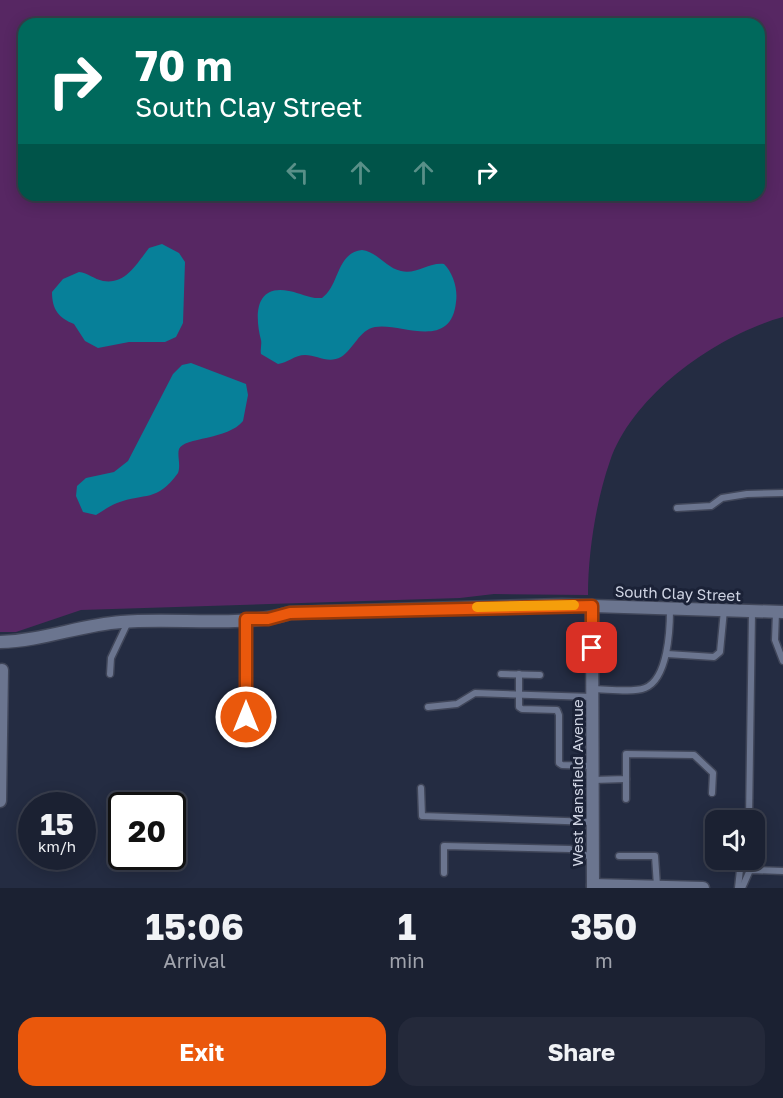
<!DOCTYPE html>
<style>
body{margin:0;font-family:"Golos Text",sans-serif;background:#24293a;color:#f1f3f6;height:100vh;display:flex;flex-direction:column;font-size:22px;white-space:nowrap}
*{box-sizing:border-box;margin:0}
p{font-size:20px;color:#a0a3ac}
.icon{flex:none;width:33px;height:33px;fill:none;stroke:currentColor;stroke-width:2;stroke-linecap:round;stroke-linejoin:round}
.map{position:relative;height:888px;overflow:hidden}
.side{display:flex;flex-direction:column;background:#1b2132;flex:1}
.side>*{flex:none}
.guide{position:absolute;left:18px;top:18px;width:747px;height:183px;border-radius:18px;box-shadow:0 3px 15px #0003,0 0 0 2px #393e4d;background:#00695c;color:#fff;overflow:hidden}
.fabs{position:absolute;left:705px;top:810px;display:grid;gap:12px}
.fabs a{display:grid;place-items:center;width:60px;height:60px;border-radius:12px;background:#1b2132;box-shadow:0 3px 15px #0003,0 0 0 2px #393e4d;font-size:30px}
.speed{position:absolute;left:18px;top:792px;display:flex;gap:12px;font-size:30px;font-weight:700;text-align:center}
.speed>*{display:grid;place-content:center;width:78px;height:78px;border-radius:50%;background:#1b2132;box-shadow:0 3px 15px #0003,0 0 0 2px #393e4d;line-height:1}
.speed small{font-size:15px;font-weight:400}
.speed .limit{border:3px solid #111;border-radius:9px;background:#fff;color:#111}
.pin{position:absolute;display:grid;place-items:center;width:51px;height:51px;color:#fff;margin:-26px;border-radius:12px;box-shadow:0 3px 9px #0006}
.me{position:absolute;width:66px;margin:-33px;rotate:0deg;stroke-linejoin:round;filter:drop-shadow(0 0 4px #0008)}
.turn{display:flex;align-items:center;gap:21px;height:126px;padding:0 18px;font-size:27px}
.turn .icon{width:78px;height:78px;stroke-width:2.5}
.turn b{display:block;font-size:42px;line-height:51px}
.lanes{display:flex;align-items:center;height:57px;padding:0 18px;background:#0003;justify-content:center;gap:30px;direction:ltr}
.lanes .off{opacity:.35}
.eta{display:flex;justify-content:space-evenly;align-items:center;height:102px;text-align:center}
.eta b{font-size:36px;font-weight:700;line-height:42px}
.action{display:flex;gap:12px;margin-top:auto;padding:12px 18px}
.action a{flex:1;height:69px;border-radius:18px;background:#ea580c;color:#fff;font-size:24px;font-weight:700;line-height:69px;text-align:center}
.action a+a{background:#24293a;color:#f1f3f6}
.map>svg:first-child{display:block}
.green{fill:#572763;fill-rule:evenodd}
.water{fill:#078099}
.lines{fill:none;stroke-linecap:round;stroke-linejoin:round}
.service-casing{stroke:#404659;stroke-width:9}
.minor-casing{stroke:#404659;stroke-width:15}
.service{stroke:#6b758f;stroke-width:6}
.minor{stroke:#6b758f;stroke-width:12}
.route-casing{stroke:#983908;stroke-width:15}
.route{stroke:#ea580c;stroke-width:10}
.slow{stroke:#f59e0b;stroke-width:10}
.labels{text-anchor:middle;stroke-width:6;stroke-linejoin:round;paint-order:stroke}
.street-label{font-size:15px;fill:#d0d5e4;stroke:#1b2237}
</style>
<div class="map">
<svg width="783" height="888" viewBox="0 0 783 888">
<rect width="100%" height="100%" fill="#242c42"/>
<path class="green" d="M0,0H783V317C717,335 633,394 610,461C596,501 588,553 588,595L494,594L460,598L81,610L16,632H0ZM24,24H759V195H24Z"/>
<g class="water">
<path d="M162,244L179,253L185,262L183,323L176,337L165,342H129L98,348L85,341L74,324C59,318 52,310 52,292L63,279L79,272C88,273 94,279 103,281C126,285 137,263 149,248Z"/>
<path d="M362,250C378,252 386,268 401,271C416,275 429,262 444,264C453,273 458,289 456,302C451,352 400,322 375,327C359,330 354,349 341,357C328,364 317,355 305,355C295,355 287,363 278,364L261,354C260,349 262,345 261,340C255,317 254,284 289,291C301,293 309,299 322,298C340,285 336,253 362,250Z"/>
<path d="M191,363L246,384L248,395L243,421C228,440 184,437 179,449C177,456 181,465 178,473C156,503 146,492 117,503C109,506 103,511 96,515L83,512L76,496L77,486L86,478L114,472L128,461L173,374L182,365Z"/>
</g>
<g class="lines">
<defs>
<g id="service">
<polyline points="677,508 711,506 722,498 747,494 783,493"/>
<polyline points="776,612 775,640 783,661"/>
<polyline points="667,654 714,657 720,652 724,610"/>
<polyline points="110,674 111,658 128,622"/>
<polyline points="501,674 540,675"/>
<polyline points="519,674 519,707 522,709 557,710 559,715 559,763 562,765 592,766"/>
<path d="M592,689C607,689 632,693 645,688C668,679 670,630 670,609"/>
<polyline points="428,707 457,704 475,693 592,697"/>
<polyline points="245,739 246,620"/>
<polyline points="626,779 626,799"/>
<polyline points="593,780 626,779 626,754 694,755 713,773 712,793"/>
<polyline points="421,788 422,816 593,822"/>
<polyline points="749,820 752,612"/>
<polyline points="619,856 655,856 657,886"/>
<polyline points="444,873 444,846 570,849 593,858"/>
<polyline points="738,888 741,860"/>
<polyline points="742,888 750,870 783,871"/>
</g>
<g id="minor">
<polyline points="592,606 593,888"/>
<path d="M0,642C42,641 80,625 121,622C174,617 241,628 290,613L562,605L783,612"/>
<polyline points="0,801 2,670"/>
<polyline points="593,885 703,888"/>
</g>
</defs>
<use href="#service" class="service-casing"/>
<use href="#minor" class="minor-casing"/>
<use href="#service" class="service"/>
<use href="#minor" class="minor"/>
</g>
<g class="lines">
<defs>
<polyline id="route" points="246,717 246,619 268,619 290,613 592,606 592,648"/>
</defs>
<use href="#route" class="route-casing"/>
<use href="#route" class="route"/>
<polyline class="slow" points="477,607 574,605"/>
</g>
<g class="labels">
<g class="street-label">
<text transform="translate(678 594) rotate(2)" y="5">South Clay Street</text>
<text transform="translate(578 783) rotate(-90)" y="5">West Mansfield Avenue</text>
</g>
</g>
</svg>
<div class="fabs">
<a><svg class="icon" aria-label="sound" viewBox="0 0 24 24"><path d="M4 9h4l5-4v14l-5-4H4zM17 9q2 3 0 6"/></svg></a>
</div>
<div class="speed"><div>15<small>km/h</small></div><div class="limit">20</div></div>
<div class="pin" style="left:592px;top:648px;background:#d93025"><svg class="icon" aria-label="arrive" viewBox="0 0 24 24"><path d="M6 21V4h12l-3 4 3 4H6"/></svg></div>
<svg class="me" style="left:246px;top:717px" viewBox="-20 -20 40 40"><circle r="17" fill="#ea580c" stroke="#fff" stroke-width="3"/><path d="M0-11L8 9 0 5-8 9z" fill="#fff"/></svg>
<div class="guide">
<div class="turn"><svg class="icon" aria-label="right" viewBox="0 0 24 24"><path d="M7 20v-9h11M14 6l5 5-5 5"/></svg><div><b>70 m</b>South Clay Street</div></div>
<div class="lanes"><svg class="icon off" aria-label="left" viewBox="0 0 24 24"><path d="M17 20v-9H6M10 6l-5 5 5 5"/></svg><svg class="icon off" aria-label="ahead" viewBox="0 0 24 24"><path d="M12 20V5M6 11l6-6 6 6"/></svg><svg class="icon off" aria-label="ahead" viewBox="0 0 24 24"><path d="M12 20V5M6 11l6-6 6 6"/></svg><svg class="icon" aria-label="right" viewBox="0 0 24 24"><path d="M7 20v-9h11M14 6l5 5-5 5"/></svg></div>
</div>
</div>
<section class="side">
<div class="eta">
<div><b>15:06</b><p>Arrival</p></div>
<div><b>1</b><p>min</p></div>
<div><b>350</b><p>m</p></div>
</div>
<div class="action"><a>Exit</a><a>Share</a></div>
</section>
